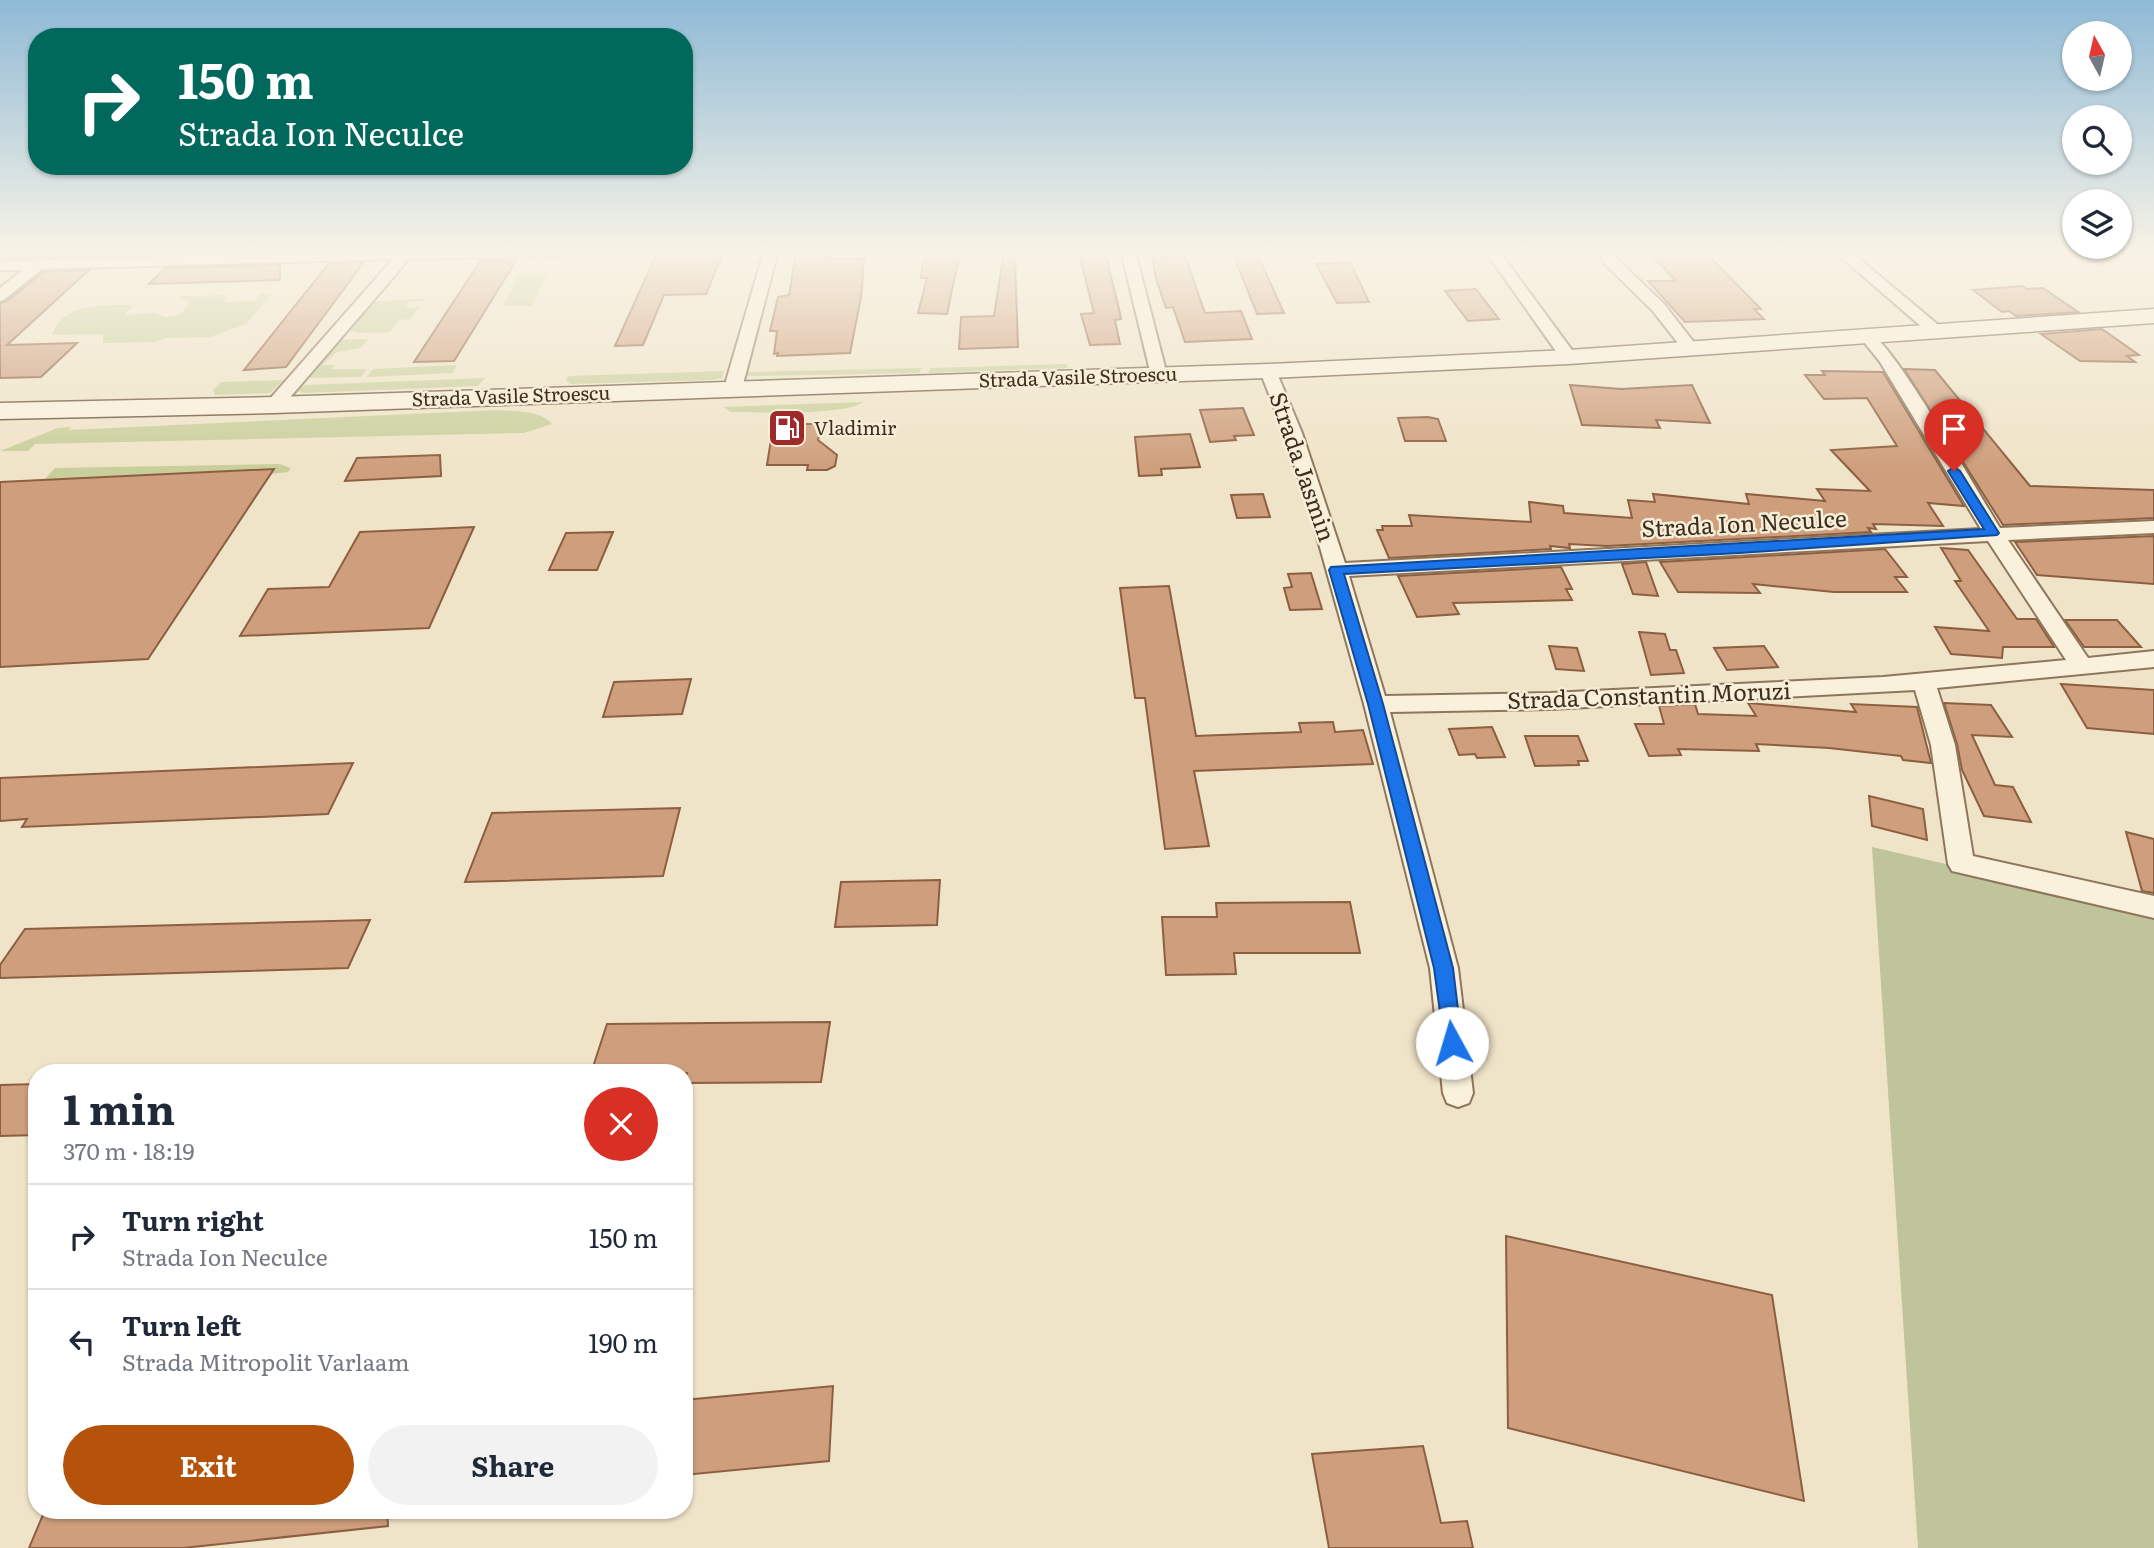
<!DOCTYPE html>
<meta charset="utf-8">
<style>
body{margin:0;font-family:Literata,serif;background:#f2f2f3;color:#1f2937;height:100vh;display:flex;flex-direction:column;font-size:26px;white-space:nowrap}
*{box-sizing:border-box;margin:0}
p{font-size:23px;color:#747a83}
.icon{flex:none;width:38px;height:38px;fill:none;stroke:currentColor;stroke-width:2;stroke-linecap:round;stroke-linejoin:round}
.map{position:relative;flex:1;overflow:hidden}
.panel{position:absolute;left:28px;top:1064px;width:665px;height:455px;display:flex;flex-direction:column;background:#fff;border-radius:28px;box-shadow:0 2px 5px #0004}
.panel>*{flex:none}
.guide{position:absolute;left:28px;top:28px;width:665px;height:147px;border-radius:28px;box-shadow:0 2px 5px #0004;background:#00695c;color:#fff;overflow:hidden}
.needle{width:46px;rotate:352deg}
.fabs{position:absolute;left:2062px;top:21px;display:grid;gap:14px}
.fabs a{display:grid;place-items:center;width:70px;height:70px;border-radius:50%;background:#fff;box-shadow:0 2px 5px #0004;font-size:35px}
.pin{position:absolute;display:grid;place-items:center;width:60px;height:60px;color:#fff;margin:-72px -30px;border-radius:50% 50% 50% 0;rotate:-45deg;box-shadow:0 0 7px #0007}
.pin .icon{rotate:45deg}
.me{position:absolute;width:77px;margin:-38px;rotate:354deg;stroke-linejoin:round;filter:drop-shadow(0 0 5px #0008)}
.turn{display:flex;align-items:center;gap:24px;height:147px;padding:0 35px;font-size:32px}
.turn .icon{width:91px;height:91px;stroke-width:2.5}
.turn b{display:block;font-size:49px;line-height:60px}
.round{display:grid;place-items:center;flex:none;width:74px;height:74px;border-radius:37px;background:#f2f2f3}
.summary{display:flex;align-items:center;justify-content:space-between;height:119px;padding:0 35px}
h1{font-size:42px;font-weight:700;line-height:52px}
.primary-button{display:flex;gap:14px;margin-top:auto;padding:14px 35px}
.primary-button a{flex:1;height:80px;border-radius:42px;background:#b45309;color:#fff;font-size:28px;font-weight:700;line-height:80px;text-align:center}
.primary-button a+a{background:#f2f2f3;color:#1f2937}
ul{padding:0;list-style:none}
li{display:flex;align-items:center;gap:21px;height:105px;padding:0 35px;border-top:2px solid #e0e1e3}
li div{flex:1}
li b{display:block;font-size:26px}
li em{font-style:normal}
.map>svg:first-child{display:block}
.green{fill:#c9cf9b}
.cemetery{fill:#bfc49a}
.building{fill:#cf9f7d;stroke:#8d5f41;stroke-width:2}
.lines{fill:none;stroke-linecap:round;stroke-linejoin:round}
.street-casing{stroke:#8d765c;stroke-width:4}
.secondary-casing{stroke:#6f573f;stroke-width:3}
.street{fill:#faf1dc;fill-rule:evenodd}
.secondary{fill:#faf1dc;fill-rule:evenodd}
.route{fill:#1a73e8;stroke:#114b97;stroke-width:2}
.labels{text-anchor:middle;stroke-width:5;stroke-linejoin:round;paint-order:stroke}
.far-street-label{font-size:19px;fill:#3d2e20;stroke:#f7eed8}
.far-poi-label{font-size:19px;fill:#3d2e20;stroke:#f7eed8;text-anchor:start}
.street-label{font-size:23px;fill:#3d2e20;stroke:#f7eed8}
</style>
<div class="map">
<svg width="2154" height="1548" viewBox="0 0 2154 1548">
<rect width="100%" height="100%" fill="#f0e4c8"/>
<g class="green">
<polygon points="548,273 532,306 503,306 520,274"/>
<path d="M260,294H271L246,324L210,337L164,338L156,342L103,343V334L52,335C63,302 105,305 133,305L125,315L156,313L164,317L180,315L190,302L180,298L182,296L228,295L223,302L255,301Z"/>
<polygon points="425,298 423,301 408,302 406,308 419,307 411,319 399,320 390,332 358,333 351,330 371,302"/>
<polygon points="368,339 361,348 337,352 322,365 334,365 332,369 364,369 366,370 361,377 304,378 334,340"/>
<polygon points="1066,364 1068,368 929,373 930,368"/>
<polygon points="457,365 452,373 367,377 373,369"/>
<polygon points="921,368 920,373 745,376 745,373 751,372"/>
<polygon points="724,371 722,378 711,380 570,384 566,380 568,376"/>
<polygon points="485,378 478,386 305,393 299,392 298,389 305,385"/>
<polygon points="284,380 270,393 215,395 213,390 221,382"/>
<path d="M864,402C842,416 760,412 731,412L723,407Z"/>
<path d="M496,410C513,411 540,410 552,424L524,433L35,444L28,451H0L58,428L71,427L69,430Z"/>
<polygon points="279,464 291,468 288,472 271,474 273,470 44,480 55,468"/>
</g>
<polygon class="cemetery" points="1872,847 2154,912 2154,1548 1918,1548"/>
<g class="building">
<polygon points="0,251 111,251 105,256 51,257 42,255 33,258 0,259"/>
<polygon points="931,251 960,252 947,314 918,313 927,278 921,278 924,255 931,255"/>
<polygon points="1232,251 1256,251 1284,313 1257,314"/>
<polygon points="1657,251 1704,251 1761,309 1754,309 1764,319 1685,322 1648,281 1676,281 1652,255 1661,254"/>
<polygon points="823,252 822,256 831,255 830,259 864,259 861,297 850,353 777,356 778,353 774,354 777,331 770,331 778,297 789,295 796,253"/>
<polygon points="1105,252 1119,309 1121,319 1115,320 1120,344 1090,345 1081,314 1094,313 1079,253"/>
<polygon points="723,253 706,294 664,295 643,345 615,346 656,255"/>
<polygon points="1185,256 1205,313 1241,311 1252,339 1185,342 1173,307 1166,308 1156,279 1152,257"/>
<polygon points="1003,258 1015,259 1018,347 959,349 961,317 994,316"/>
<polygon points="517,259 454,361 414,362 481,260"/>
<polygon points="364,262 286,367 244,370 329,263"/>
<polygon points="1350,262 1369,302 1337,303 1316,264"/>
<polygon points="280,265 280,280 149,284 165,268"/>
<polygon points="89,270 7,345 77,343 41,377 0,378 0,303 7,301 43,272"/>
<polygon points="2023,286 2027,289 2043,288 2078,312 2016,316 2009,311 2002,312 1973,290"/>
<polygon points="1476,289 1499,319 1468,321 1445,291"/>
<polygon points="2102,329 2139,355 2127,356 2135,362 2080,361 2041,334"/>
<polygon points="1904,369 1935,370 2030,486 2154,490 2154,518 2003,525"/>
<polygon points="1822,371 1883,372 1964,506 1928,503 1943,526 1873,524 1876,529 1868,528 1871,532 1607,546 1569,544 1570,548 1550,546 1551,549 1389,558 1377,530 1383,530 1382,526 1412,526 1409,515 1531,522 1529,502 1563,506 1564,513 1632,518 1628,500 1655,502 1653,494 1749,504 1746,494 1825,501 1817,489 1870,491 1831,450 1897,446 1867,398 1824,399 1805,375 1825,375"/>
<polygon points="1570,385 1621,389 1692,385 1710,423 1656,420 1660,428 1582,425"/>
<polygon points="1243,408 1254,435 1234,436 1236,440 1210,442 1200,410"/>
<polygon points="1428,417 1438,419 1446,441 1405,441 1398,418"/>
<polygon points="781,424 822,424 818,440 837,455 835,466 827,470 807,470 808,465 767,465 773,427"/>
<polygon points="1190,434 1200,467 1161,469 1162,475 1139,476 1135,437"/>
<polygon points="440,455 441,476 345,481 357,458"/>
<polygon points="274,469 148,659 0,667 0,482"/>
<polygon points="1263,494 1270,517 1237,518 1231,495"/>
<polygon points="474,527 429,628 240,636 268,589 329,587 360,532"/>
<polygon points="613,532 597,570 549,570 566,533"/>
<polygon points="2154,536 2154,584 2037,575 2015,542"/>
<polygon points="1941,548 1968,550 2017,619 2036,619 2054,647 2003,647 2002,658 1951,654 1935,627 1989,631 1955,581 1961,581"/>
<polygon points="1885,549 1907,577 1895,577 1907,592 1834,592 1753,584 1760,593 1678,592 1660,562"/>
<polygon points="1646,562 1658,596 1633,594 1622,564"/>
<polygon points="1561,567 1572,589 1566,589 1572,600 1453,603 1459,614 1417,617 1398,576"/>
<polygon points="1311,573 1322,609 1290,610 1284,588 1292,587 1288,574"/>
<polygon points="1169,586 1196,736 1301,732 1299,723 1333,722 1335,732 1363,730 1373,764 1194,771 1209,846 1165,849 1145,698 1135,698 1120,588"/>
<polygon points="2065,620 2117,620 2141,647 2084,647"/>
<polygon points="1639,632 1665,634 1670,650 1676,650 1684,673 1651,675"/>
<polygon points="1549,646 1577,648 1584,671 1556,669"/>
<polygon points="1764,646 1778,667 1727,670 1714,648"/>
<polygon points="691,679 682,714 603,717 614,682"/>
<polygon points="2061,684 2154,690 2154,734 2087,728"/>
<polygon points="1748,703 1856,712 1851,704 1917,707 1931,763 1903,760 1901,756 1829,748 1756,744 1759,751 1678,749 1681,755 1649,756 1635,724 1664,724 1659,706 1695,704 1698,714 1756,716"/>
<polygon points="1944,703 1991,705 2012,737 1972,735 1995,785 2013,787 2031,822 1984,816 1962,770 1957,744"/>
<polygon points="1492,727 1505,757 1477,758 1475,754 1459,755 1449,729"/>
<polygon points="1525,736 1578,736 1588,761 1578,761 1579,765 1535,766"/>
<polygon points="353,763 328,814 22,827 27,819 0,821 0,778"/>
<polygon points="1869,796 1923,809 1927,840 1872,826"/>
<polygon points="680,808 663,876 465,882 492,813"/>
<polygon points="2126,832 2154,839 2154,893 2142,891"/>
<polygon points="940,880 937,925 835,927 841,882"/>
<polygon points="1350,902 1360,953 1234,953 1236,974 1166,975 1162,917 1217,917 1216,903"/>
<polygon points="370,920 348,968 0,978 0,965 25,929"/>
<polygon points="830,1022 821,1082 684,1083 687,1073 591,1073 607,1024"/>
<polygon points="37,1084 37,1135 0,1136 0,1085"/>
<polygon points="1506,1236 1772,1295 1804,1501 1508,1428"/>
<polygon points="833,1386 829,1461 684,1475 684,1400"/>
<polygon points="1423,1446 1441,1523 1467,1521 1473,1548 1329,1548 1312,1454"/>
<polygon points="45,1510 387,1510 388,1526 183,1548 29,1548"/>
</g>
<g class="lines">
<defs>
<g id="street">
<polygon points="377,251 604,251 597,255 409,259 280,409 268,409 265,405 268,401 393,259 42,269 5,299 0,301 0,288 23,270 0,270 0,262 34,261 43,257 50,260"/>
<polygon points="764,251 778,251 742,388 733,393 724,388"/>
<polygon points="1121,251 1135,251 1167,375 1165,379 1159,380 1151,375"/>
<polygon points="1485,251 1499,251 1577,357 1575,361 1563,361"/>
<polygon points="1599,251 1613,251 1616,258 1664,304 1699,349 1697,352 1685,352 1652,310 1604,263"/>
<polygon points="1834,251 1850,251 1943,329 1945,332 1943,335 1931,335"/>
<path d="M1868,332C1890,337 1982,499 2000,528L2154,521V533L2008,540L2088,658L2154,651V667L1937,688L1955,745L1973,856L2154,896V918L1952,871L1948,864L1931,745L1915,690L1550,709L1390,712L1458,968L1473,1093L1469,1103L1458,1107L1447,1103L1443,1093L1430,968L1364,704L1312,519L1284,433L1260,371L1268,366L1276,371L1302,433L1345,563L1981,529L1880,362L1860,337ZM1988,541L2066,660L1883,677L1550,693L1385,696L1349,576Z"/>
</g>
<polygon id="secondary" points="2154,309 2154,323 1569,364 1268,378 274,413 0,419 0,403 274,397 1268,364 1569,350"/>
</defs>
<use href="#street" class="street-casing"/>
<use href="#secondary" class="secondary-casing"/>
<use href="#street" class="street"/>
<use href="#secondary" class="secondary"/>
</g>
<linearGradient id="sky" x2="0" y2="1"><stop stop-color="#8fbad6"/><stop offset="0.54" stop-color="#f8f3e6"/><stop offset="1" stop-color="#f8f3e6" stop-opacity="0"/></linearGradient>
<rect width="2154" height="467" fill="url(#sky)"/>
<polygon class="route" points="1954,467 1960,471 1999,533 1997,535 1739,553 1344,574 1383,704 1453,968 1462,1043 1459,1049 1452,1052 1445,1049 1434,968 1368,704 1329,570 1331,567 1984,529 1948,471"/>
<defs>
<symbol id="fuel-square" viewBox="-11 -11 22 22"><rect x="-9" y="-9" width="18" height="18" rx="4" fill="#9e2a2b" stroke="#f7eed8"/><path d="M-5.5-6h7V0h2V4h1.3V-2.5L3-4.5l.8-.8L6-3V5H2.5V1h-1V6h-7ZM-4.2-4.7v3.2H.2V-4.7Z" fill="#fff"/></symbol>
</defs>
<g fill-rule="evenodd">
<use href="#fuel-square" x="765" y="406" width="44" height="44"/>
</g>
<g class="labels">
<g class="far-street-label">
<text transform="translate(1078 377) rotate(-2)" y="7">Strada Vasile Stroescu</text>
<text transform="translate(511 396) rotate(-2)" y="7">Strada Vasile Stroescu</text>
</g>
<g class="far-poi-label">
<text x="814" y="435">Vladimir</text>
</g>
<g class="street-label">
<text transform="translate(1302 467) rotate(71)" y="8">Strada Jasmin</text>
<text transform="translate(1744 524) rotate(-3)" y="8">Strada Ion Neculce</text>
<text transform="translate(1649 696) rotate(-2)" y="8">Strada Constantin Moruzi</text>
</g>
</g>
</svg>
<div class="fabs">
<a><svg class="needle" viewBox="-14 -14 28 28"><path d="M0-13l5 13h-10z" fill="#e53935"/><path d="M0 13l5-13h-10z" fill="#747a83"/></svg></a>
<a><svg class="icon" aria-label="search" viewBox="0 0 24 24"><circle cx="10" cy="10" r="6"/><path d="M15 15l6 6"/></svg></a>
<a><svg class="icon" aria-label="layers" viewBox="0 0 24 24"><path d="M12 4l9 5-9 5-9-5zM3 14l9 5 9-5"/></svg></a>
</div>
<div class="pin" style="left:1954px;top:471px;background:#d93025"><svg class="icon" aria-label="arrive" viewBox="0 0 24 24"><path d="M6 21V4h12l-3 4 3 4H6"/></svg></div>
<svg class="me" style="left:1452px;top:1043px" viewBox="-20 -20 40 40"><circle r="19" fill="#fff"/><path d="M0-13L10 11 0 6-10 11z" fill="#1a73e8"/></svg>
<div class="guide">
<div class="turn"><svg class="icon" aria-label="right" viewBox="0 0 24 24"><path d="M7 20v-9h11M14 6l5 5-5 5"/></svg><div><b>150 m</b>Strada Ion Neculce</div></div>
</div>
<section class="panel">
<div class="summary"><div><h1>1 min</h1><p>370 m · 18:19</p></div><a class="round" style="background:#d93025;color:#fff"><svg class="icon" aria-label="close" viewBox="0 0 24 24"><path d="M6 6l12 12M18 6L6 18"/></svg></a></div>
<ul>
<li><svg class="icon" aria-label="right" viewBox="0 0 24 24"><path d="M7 20v-9h11M14 6l5 5-5 5"/></svg><div><b>Turn right</b><p>Strada Ion Neculce</p></div><em>150 m</em></li>
<li><svg class="icon" aria-label="left" viewBox="0 0 24 24"><path d="M17 20v-9H6M10 6l-5 5 5 5"/></svg><div><b>Turn left</b><p>Strada Mitropolit Varlaam</p></div><em>190 m</em></li>
</ul>
<div class="primary-button"><a>Exit</a><a>Share</a></div>
</section>
</div>
